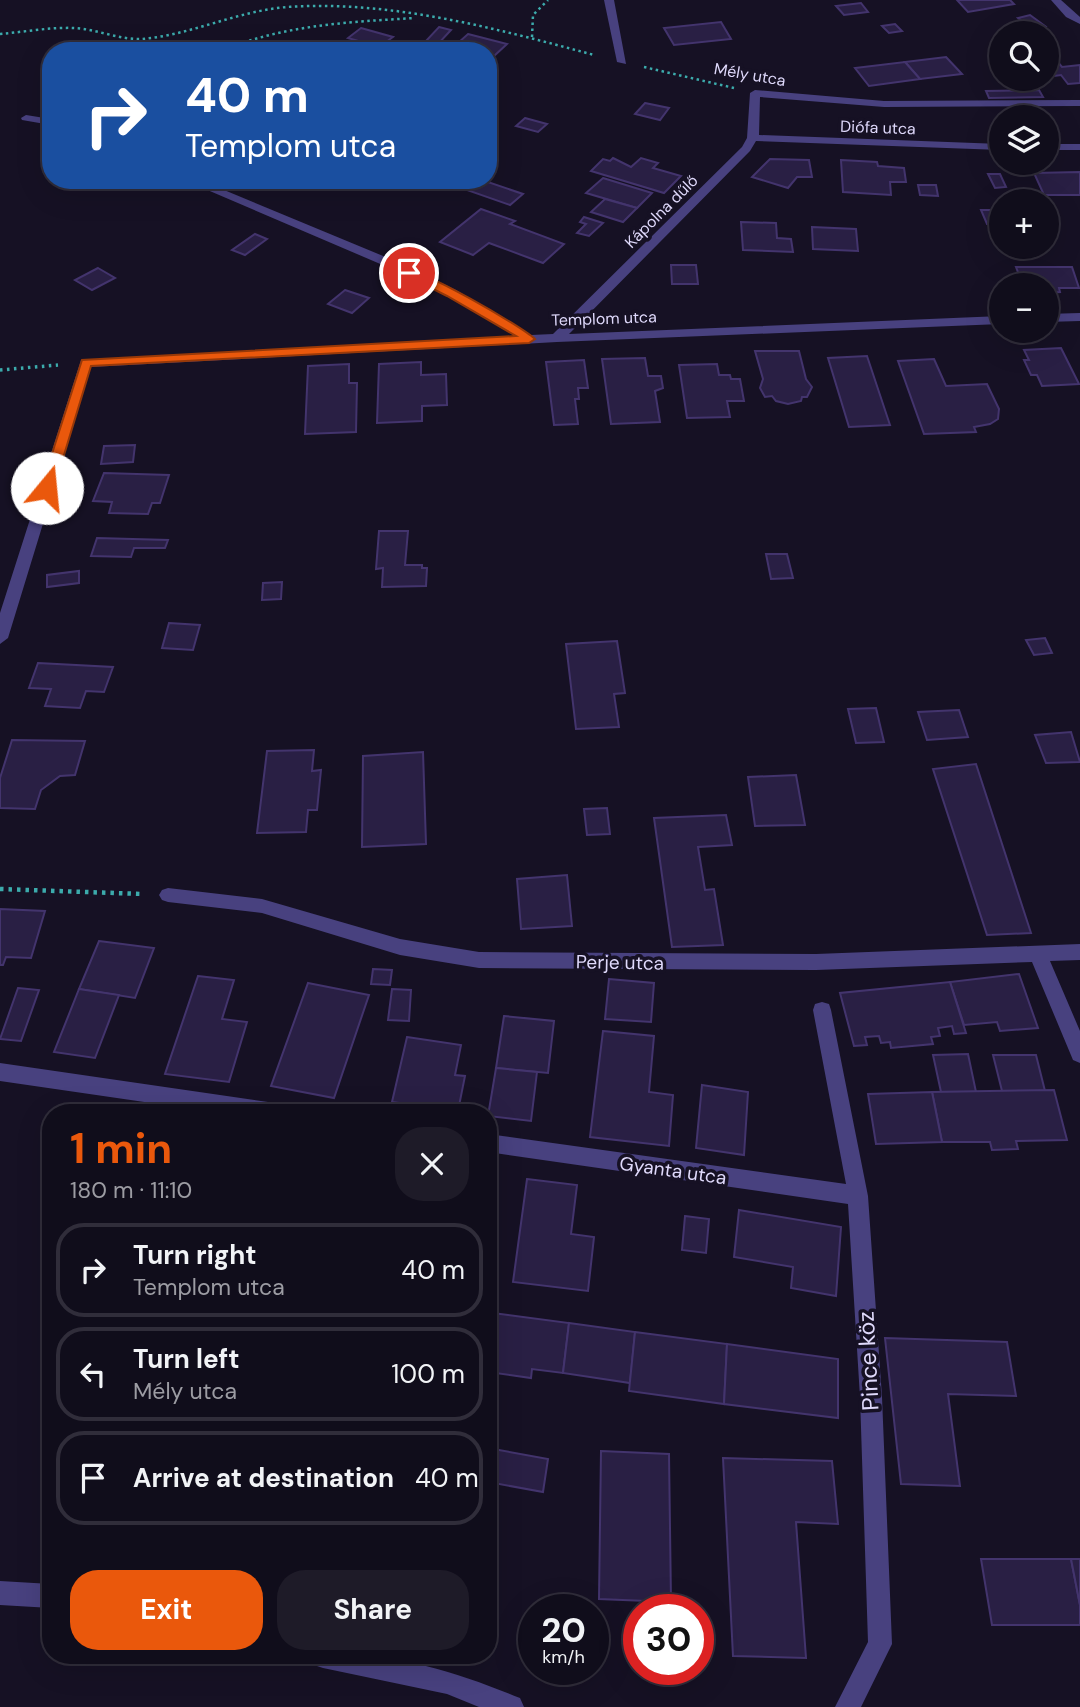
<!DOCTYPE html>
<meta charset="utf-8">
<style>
body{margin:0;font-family:"DM Sans",sans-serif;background:#1e1b28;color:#f1f3f6;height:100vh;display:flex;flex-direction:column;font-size:26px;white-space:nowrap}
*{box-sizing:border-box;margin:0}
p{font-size:23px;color:#9c9ca3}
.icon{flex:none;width:38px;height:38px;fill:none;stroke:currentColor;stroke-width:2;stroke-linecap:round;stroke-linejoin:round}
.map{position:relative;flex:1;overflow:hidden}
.sheet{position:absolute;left:42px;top:1104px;width:455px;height:560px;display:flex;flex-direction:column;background:#100d1b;border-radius:28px;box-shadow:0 7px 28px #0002,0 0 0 2px #302d3a}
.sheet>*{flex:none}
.guide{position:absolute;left:42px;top:42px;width:455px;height:147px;border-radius:28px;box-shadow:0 7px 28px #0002,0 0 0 2px #302d3a;background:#1a4fa0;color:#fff;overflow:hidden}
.controls{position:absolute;left:989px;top:21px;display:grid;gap:14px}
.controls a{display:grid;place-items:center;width:70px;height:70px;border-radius:50%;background:#100d1b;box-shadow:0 7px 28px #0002,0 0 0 2px #302d3a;font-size:35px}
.speed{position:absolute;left:518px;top:1594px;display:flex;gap:14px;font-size:35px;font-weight:700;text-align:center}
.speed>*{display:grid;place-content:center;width:91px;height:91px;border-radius:50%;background:#100d1b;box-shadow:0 7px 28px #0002,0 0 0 2px #302d3a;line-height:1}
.speed small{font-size:18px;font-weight:400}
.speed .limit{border:10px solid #d22;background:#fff;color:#111}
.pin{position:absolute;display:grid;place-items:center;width:60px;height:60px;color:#fff;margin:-30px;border:4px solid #fff;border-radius:50%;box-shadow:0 2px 7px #0007}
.me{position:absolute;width:77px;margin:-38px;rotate:17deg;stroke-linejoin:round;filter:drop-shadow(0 0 5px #0008)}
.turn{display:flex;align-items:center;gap:24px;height:147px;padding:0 28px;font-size:32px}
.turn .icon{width:91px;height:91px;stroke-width:2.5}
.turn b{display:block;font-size:49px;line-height:60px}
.round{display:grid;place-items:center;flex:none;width:74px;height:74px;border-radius:28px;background:#1e1b28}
.headline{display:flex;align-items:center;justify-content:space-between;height:119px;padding:0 28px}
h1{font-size:42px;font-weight:700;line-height:52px;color:#ea580c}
.cta{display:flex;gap:14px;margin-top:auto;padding:14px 28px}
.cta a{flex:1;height:80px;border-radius:28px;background:#ea580c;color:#fff;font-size:28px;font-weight:700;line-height:80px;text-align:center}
.cta a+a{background:#1e1b28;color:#f1f3f6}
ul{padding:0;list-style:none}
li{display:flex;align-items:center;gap:21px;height:94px;margin:0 14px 10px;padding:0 14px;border:4px solid #302d3a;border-radius:28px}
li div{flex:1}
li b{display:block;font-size:26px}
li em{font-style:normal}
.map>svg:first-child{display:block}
.building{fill:#291f44;stroke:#43346d;stroke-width:2}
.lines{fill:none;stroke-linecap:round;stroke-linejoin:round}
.path-far2{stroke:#3cabac;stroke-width:2.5;stroke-dasharray:2.5 3.5;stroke-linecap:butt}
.path-far1{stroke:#3cabac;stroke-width:3.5;stroke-dasharray:2.5 4.5;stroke-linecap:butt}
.path{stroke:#3cabac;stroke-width:4.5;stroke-dasharray:3.5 5;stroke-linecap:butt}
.minor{fill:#48417f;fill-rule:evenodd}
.route{fill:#ea580c;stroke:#983908;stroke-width:2}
.labels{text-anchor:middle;stroke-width:7;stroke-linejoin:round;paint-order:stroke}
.far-street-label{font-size:16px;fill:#dfd9fb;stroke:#161124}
.street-label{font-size:19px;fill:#dfd9fb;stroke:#161124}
.near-street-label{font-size:23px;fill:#dfd9fb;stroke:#161124}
</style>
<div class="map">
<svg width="1080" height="1707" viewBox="0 0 1080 1707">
<rect width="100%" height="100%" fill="#161124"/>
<g class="building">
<polygon points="957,0 1010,0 1014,4 968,12"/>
<polygon points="861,3 868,12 844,15 836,6"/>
<polygon points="1030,15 1045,26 1031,28 1018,18"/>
<polygon points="721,22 731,39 674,45 664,28"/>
<polygon points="895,24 902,31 889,33 882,26"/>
<polygon points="439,27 451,30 438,44 425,42"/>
<polygon points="361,28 393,37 379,47 348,38"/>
<polygon points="468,34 507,44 494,56 488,57 488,51 449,51"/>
<polygon points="1046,55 1052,55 1062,67 1080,65 1080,83 1068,84 1061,75 1046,77"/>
<polygon points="946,57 962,74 920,79 905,62"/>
<polygon points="905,62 920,79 869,86 855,68"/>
<polygon points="1039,90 1043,97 989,98 986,91"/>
<polygon points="645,103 669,108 660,120 635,114"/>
<polygon points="525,118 547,124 538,132 516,126"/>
<polygon points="613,158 631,167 641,158 658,163 653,168 681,176 664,193 591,171 603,159 610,161"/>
<polygon points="770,159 809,160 812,177 797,177 788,188 752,177"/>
<polygon points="841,160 877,162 878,166 904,168 906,182 890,182 891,195 843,192"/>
<polygon points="1080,172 1080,195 1044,195 1034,173"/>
<polygon points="988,174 1000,174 1006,187 995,188"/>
<polygon points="603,178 652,193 637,208 586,193"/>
<polygon points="308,180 332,180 322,188 305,182"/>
<polygon points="475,180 482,180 523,194 510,205 464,189"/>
<polygon points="918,185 936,185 938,196 920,195"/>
<polygon points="605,199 637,208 623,222 591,212"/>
<polygon points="481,209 515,221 510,224 564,244 543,263 489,243 473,255 440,242"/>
<polygon points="981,210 1001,210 1001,224 987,224"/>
<polygon points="584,217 603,223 589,236 577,233 586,224 580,222"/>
<polygon points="741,222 776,223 777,238 791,239 793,252 743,250"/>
<polygon points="812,227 856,229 858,251 813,249"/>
<polygon points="255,234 267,239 245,255 232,250"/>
<polygon points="671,265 696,265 698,284 672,284"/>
<polygon points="1016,267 1072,267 1079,288 1059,288 1060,292 1046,293 1046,285 1023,285"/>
<polygon points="98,268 115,278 92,290 75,280"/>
<polygon points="345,290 369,298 352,313 328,304"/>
<polygon points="1061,348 1079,384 1042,386 1037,375 1031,375 1024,360 1029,360 1024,350"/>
<polygon points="755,351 799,351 806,379 812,387 807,397 802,397 801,401 788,404 776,401 772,396 765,397 760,388 763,379"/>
<polygon points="867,356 890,425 849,427 828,358"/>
<polygon points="645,358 648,376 661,376 663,388 655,391 660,422 611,424 602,359"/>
<polygon points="934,359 946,386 987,384 999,409 998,419 990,424 974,427 976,432 924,434 898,361"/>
<polygon points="584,360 588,388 578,388 579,399 575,399 578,424 554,425 546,362"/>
<polygon points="421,362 421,375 446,374 447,405 422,406 422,421 377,423 379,364"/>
<polygon points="349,364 349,383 357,383 356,432 305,434 308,366"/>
<polygon points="717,364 719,375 730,375 731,379 740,379 744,401 727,401 730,417 687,418 679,365"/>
<polygon points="135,445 133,462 101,464 104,446"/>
<polygon points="104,473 169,475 160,503 152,503 148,514 109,513 112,502 93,501"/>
<polygon points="379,531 408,531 405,565 422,565 422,568 427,568 426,586 382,587 383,568 376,569"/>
<polygon points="97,538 168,540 165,548 134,548 131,557 91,556"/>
<polygon points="766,554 787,554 793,578 771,579"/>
<polygon points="79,571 79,583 47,587 47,575"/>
<polygon points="282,582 281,599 262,600 263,583"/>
<polygon points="169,623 200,625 193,650 162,648"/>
<polygon points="1045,638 1052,653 1034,655 1026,640"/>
<polygon points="617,641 625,693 614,694 619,727 576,729 566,644"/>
<polygon points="38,663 113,667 104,692 86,691 80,708 45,706 51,689 29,688"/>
<polygon points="876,708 884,742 856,743 848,709"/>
<polygon points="959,710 968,737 927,740 918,712"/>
<polygon points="1071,732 1080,762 1046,763 1035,735"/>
<polygon points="12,740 85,741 75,775 60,776 41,790 35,809 0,808 0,778"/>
<polygon points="314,750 312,771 321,770 317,810 308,810 306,832 257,833 267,751"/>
<polygon points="423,752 426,844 362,847 363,756"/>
<polygon points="976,764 1031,933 987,935 933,769"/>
<polygon points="796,775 805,825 755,826 748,777"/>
<polygon points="607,808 610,834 587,835 584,809"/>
<polygon points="726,815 732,845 698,847 705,890 714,889 723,945 672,947 654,818"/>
<polygon points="567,875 572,926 521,929 517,879"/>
<polygon points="0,909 45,911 31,958 6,957 3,965 0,965"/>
<polygon points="99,941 154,948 135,998 79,989"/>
<polygon points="373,969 392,970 390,985 371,984"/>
<polygon points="1019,974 1038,1028 1000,1031 997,1022 964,1025 950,982"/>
<polygon points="198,976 234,980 222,1019 247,1022 229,1082 165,1074"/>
<polygon points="609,979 654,983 651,1022 605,1019"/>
<polygon points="950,982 966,1033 954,1034 952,1026 938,1028 940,1036 931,1037 933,1044 891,1048 890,1042 881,1043 879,1036 865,1037 867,1045 854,1046 840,993"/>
<polygon points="308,983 369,995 334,1098 271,1086"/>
<polygon points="18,988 39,990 21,1041 0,1039"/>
<polygon points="79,989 119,995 95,1058 54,1052"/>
<polygon points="392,989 411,990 409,1021 388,1020"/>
<polygon points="504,1016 554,1021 548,1073 496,1068"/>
<polygon points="603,1031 654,1036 649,1092 673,1095 669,1146 590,1137"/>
<polygon points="407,1037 461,1045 455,1075 465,1076 458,1111 392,1102"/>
<polygon points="968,1054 976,1092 941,1092 933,1055"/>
<polygon points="993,1055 1036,1055 1045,1091 1002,1091"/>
<polygon points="496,1068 537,1072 531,1121 488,1116"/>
<polygon points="702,1085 748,1092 744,1155 696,1148"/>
<polygon points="1054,1090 1067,1140 1016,1141 1018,1149 992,1150 990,1142 942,1142 932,1092"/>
<polygon points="932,1092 942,1142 876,1144 868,1094"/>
<polygon points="527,1179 577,1185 571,1234 594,1237 588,1291 513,1282"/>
<polygon points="739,1210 841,1227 836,1296 791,1288 793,1267 734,1257"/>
<polygon points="685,1216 709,1219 706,1253 682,1250"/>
<polygon points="493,1313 569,1323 563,1373 532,1369 531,1378 488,1372 488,1343"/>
<polygon points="569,1323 635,1332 630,1383 563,1373"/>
<polygon points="635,1332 727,1344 724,1404 629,1391"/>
<polygon points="885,1338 1007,1342 1016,1396 948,1394 960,1486 901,1484"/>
<polygon points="727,1344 838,1359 838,1418 724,1404"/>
<polygon points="488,1448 548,1459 543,1492 488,1482"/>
<polygon points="601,1451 669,1454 671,1602 599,1599"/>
<polygon points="723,1458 832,1461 838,1524 796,1522 806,1658 733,1656"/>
<polygon points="981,1559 1071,1559 1080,1605 1080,1625 992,1625"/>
<polygon points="1071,1559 1080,1559 1080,1605"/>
</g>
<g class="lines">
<g class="path-far2">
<path d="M0,34C24,32 50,27 74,28C96,29 120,40 142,39C191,35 237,11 287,7C390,0 495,28 594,55"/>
<polyline points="532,37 533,15 548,0"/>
<path d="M221,51C283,25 348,22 415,18"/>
<polyline points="644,67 734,88"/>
</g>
<polyline class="path-far1" points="0,370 58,365"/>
<polyline class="path" points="0,889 143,894"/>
<g class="minor">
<polygon points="604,0 614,0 626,64 617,62"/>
<polygon points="1051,0 1061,0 1080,17 1080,24 1066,17"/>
<polygon points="755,90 884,101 1080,100 1080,106 884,107 760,97 759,135 1001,144 1001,150 756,141 750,151 569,334 1001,316 1001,324 557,342 91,367 8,638 0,644 0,613 81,360 515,336 448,296 392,269 184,180 200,180 400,263 456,290 531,335 553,334 742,147 747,138 750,93"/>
<polygon points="26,115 51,119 51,125 22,120 21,118"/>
<rect x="1046" y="144" width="34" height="6"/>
<polygon points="1080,313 1080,321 1046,322 1046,314"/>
<polygon points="168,888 262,899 400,939 479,952 816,954 1080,944 1080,960 1050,961 1080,1031 1080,1063 1073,1060 1032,962 816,970 479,968 400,955 262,913 168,902 162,900 159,895 162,890"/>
<polygon points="822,1002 829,1004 831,1010 868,1196 882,1397 892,1644 861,1707 835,1707 868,1642 860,1397 848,1204 488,1152 488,1134 846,1184 813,1010 815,1004"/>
<polygon points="0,1063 282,1104 289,1107 292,1113 220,1113 0,1081"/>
<polygon points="0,1581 51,1584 51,1608 0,1605"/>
<path d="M311,1656C384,1649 452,1670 520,1698L524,1707H479L447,1694L323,1668L314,1665Z"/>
</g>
</g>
<path class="route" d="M405,270C421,268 521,326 535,339L529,343L91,366L54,488L47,492L41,488L82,360L516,336L447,296L405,275Z"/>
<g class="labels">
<g class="far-street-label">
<text transform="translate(750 74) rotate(10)" y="6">Mély utca</text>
<text transform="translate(878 127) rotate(2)" y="6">Diófa utca</text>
<text transform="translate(661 211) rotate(-45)" y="6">Kápolna dűlő</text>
<text transform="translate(604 318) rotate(-2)" y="6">Templom utca</text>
</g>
<g class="street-label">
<text transform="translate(620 962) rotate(1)" y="7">Perje utca</text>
<text transform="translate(673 1170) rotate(8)" y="7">Gyanta utca</text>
</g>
<g class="near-street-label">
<text transform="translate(868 1361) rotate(-93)" y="8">Pince köz</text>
</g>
</g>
</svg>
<div class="controls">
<a><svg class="icon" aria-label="search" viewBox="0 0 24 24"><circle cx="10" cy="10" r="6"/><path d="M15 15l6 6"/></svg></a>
<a><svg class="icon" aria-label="layers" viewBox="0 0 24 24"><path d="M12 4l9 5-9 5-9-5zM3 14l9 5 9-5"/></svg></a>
<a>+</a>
<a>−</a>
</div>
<div class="speed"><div>20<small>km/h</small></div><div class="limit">30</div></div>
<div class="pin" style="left:409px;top:273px;background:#d93025"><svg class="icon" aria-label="arrive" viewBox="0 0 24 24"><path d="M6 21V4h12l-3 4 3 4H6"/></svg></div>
<svg class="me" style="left:47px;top:488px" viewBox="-20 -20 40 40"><circle r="19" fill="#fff"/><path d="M0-13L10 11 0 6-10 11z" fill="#ea580c"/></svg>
<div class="guide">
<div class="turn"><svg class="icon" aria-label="right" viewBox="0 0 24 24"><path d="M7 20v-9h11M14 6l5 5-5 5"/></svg><div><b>40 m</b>Templom utca</div></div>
</div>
<section class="sheet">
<div class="headline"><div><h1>1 min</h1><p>180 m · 11:10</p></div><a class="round"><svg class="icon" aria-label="close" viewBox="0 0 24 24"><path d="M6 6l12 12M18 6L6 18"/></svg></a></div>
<ul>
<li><svg class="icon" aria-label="right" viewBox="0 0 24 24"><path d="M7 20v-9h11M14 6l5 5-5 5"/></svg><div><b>Turn right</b><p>Templom utca</p></div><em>40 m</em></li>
<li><svg class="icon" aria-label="left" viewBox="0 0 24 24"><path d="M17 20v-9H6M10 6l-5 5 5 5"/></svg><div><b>Turn left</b><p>Mély utca</p></div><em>100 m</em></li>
<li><svg class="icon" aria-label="arrive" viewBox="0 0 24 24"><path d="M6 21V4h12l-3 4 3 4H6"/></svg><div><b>Arrive at destination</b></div><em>40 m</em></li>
</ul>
<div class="cta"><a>Exit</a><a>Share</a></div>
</section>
</div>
